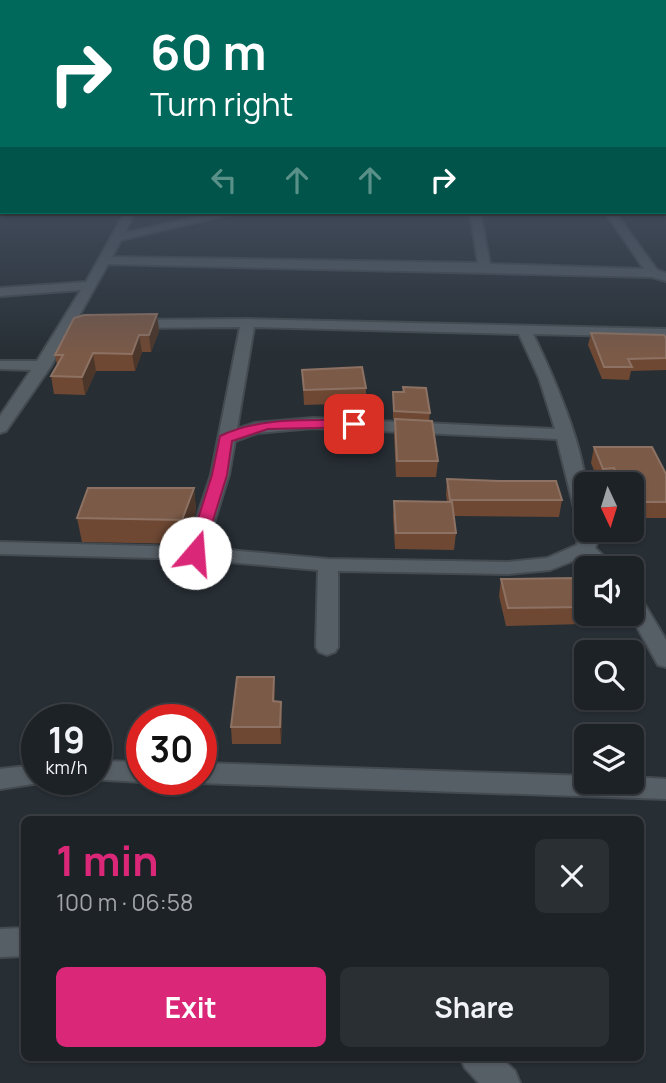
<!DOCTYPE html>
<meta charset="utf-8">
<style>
body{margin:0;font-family:Manrope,sans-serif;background:#2a2f33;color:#f1f3f6;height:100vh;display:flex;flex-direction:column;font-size:26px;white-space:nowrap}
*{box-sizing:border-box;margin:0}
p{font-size:23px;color:#a0a4a7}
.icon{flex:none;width:38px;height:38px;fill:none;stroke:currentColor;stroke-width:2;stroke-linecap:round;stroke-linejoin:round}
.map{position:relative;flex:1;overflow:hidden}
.sheet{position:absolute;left:21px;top:816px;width:623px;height:245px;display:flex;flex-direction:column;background:#1d2227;border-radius:10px;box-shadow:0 2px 5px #0004,0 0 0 2px #3b3f44}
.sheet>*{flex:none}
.hud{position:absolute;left:0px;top:0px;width:667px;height:214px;box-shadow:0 2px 5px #0004,0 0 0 2px #3b3f44;background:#00695c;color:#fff;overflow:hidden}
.needle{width:46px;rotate:176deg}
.controls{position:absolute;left:574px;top:472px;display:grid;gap:14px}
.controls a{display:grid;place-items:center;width:70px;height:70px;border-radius:10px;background:#1d2227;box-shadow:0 2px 5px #0004,0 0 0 2px #3b3f44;font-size:35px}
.speed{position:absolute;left:21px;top:704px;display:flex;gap:14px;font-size:35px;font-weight:700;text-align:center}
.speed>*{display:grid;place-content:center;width:91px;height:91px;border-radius:50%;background:#1d2227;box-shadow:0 2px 5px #0004,0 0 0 2px #3b3f44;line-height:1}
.speed small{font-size:18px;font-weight:400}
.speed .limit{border:10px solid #d22;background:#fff;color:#111}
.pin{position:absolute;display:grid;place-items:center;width:60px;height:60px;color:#fff;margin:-30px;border-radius:14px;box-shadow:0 4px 10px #0006}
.me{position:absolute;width:77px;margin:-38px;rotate:18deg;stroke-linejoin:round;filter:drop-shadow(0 0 5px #0008)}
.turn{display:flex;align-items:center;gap:24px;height:147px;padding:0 35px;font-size:32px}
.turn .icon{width:91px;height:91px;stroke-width:2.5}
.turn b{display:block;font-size:49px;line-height:60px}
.lanes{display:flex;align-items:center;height:66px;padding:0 35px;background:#0003;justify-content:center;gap:35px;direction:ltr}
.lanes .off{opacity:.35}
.round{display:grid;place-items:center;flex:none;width:74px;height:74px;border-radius:10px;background:#2a2f33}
.overview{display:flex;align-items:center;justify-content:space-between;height:119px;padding:0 35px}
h1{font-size:42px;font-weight:700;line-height:52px;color:#db2777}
.button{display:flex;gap:14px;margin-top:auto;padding:14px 35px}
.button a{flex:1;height:80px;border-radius:10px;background:#db2777;color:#fff;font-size:28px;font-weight:700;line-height:80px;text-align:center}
.button a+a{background:#2a2f33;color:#f1f3f6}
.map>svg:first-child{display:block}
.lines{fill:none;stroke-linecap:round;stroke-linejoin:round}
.minor-casing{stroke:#444b50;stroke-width:4}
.minor{fill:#575f66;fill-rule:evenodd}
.wall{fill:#6e4833}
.shaded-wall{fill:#4c362a}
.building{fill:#7b5a48;stroke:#8d7263;stroke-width:2}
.route{fill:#db2777;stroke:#8e194d;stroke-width:2}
</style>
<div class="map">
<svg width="666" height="1083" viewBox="0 0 666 1083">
<rect width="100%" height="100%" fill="#272e34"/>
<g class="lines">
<defs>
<g id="minor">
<polygon points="125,212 135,212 125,233 221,212 240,212 121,240 112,257 478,263 470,212 480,212 490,264 644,269 605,212 615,212 657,270 666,273 666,281 652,277 108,264 51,366 6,431 0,433 0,416 31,370 0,369 0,361 37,361 81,290 0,296 0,288 86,282"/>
<path d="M248,319L666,329V337L533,334C553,375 582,442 586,487C587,501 586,516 586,530H597L599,538L595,548L617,569H595L583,557L550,570L508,574L338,571V647L335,652L327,655L319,652L316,647L318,570L195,559L0,554V542L187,547L211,475L240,327L132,328L125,324L132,320ZM254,327L519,334L539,378L555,429L313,418L255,423L237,429ZM313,428L557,439L579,528L577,545L547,558L508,562L328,559L206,548L229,475L235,441L257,433Z"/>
<polygon points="632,593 639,595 666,640 666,667 658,665 630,614"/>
<polygon points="96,761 142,762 142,779 151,779 142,782 89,779 96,779"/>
<polygon points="201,763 586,776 586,782 632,782 632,777 666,779 666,799 201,783 191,779 201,779"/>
<polygon points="37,765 37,779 48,779 46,782 0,789 0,769"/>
<polygon points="24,928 24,956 0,957 0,929"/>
<polygon points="460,1057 500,1057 515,1071 520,1083 479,1083 465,1068"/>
</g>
</defs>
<use href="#minor" class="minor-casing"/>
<use href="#minor" class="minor"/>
</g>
<g class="wall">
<polygon points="157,314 159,331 151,352 142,352 135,371 96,371 85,395 54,394 51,376 57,365 55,355"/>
<polygon points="591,333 666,338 666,370 631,371 629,380 602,379 588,345"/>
<polygon points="302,370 366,388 366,403 304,405"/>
<polygon points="403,387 430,413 429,420 438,461 436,477 396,477 394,434 395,419 393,419 393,392 403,392"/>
<polygon points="594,447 666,474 666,518 632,518 632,485 600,485 591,463"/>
<polygon points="447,479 562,500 559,517 454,516 456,533 454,550 395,549 393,517 394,501 447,502 446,495"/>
<polygon points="194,488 196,511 185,544 82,542 77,518"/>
<polygon points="501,579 586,602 586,613 584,624 506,626 499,596"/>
<polygon points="274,677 275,702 282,719 281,744 232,744 231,727"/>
</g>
<g class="shaded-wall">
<polygon points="157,314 159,331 151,352 149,335"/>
<polygon points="139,335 142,352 135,371 132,354"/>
<polygon points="93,353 96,371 85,395 82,377"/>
<polygon points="194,488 196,511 185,544 182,520"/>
<polygon points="274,677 275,694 274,719 273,701"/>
<polygon points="281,702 282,719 281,744 280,727"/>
</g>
<g class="building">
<polygon points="157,314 149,335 139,335 132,354 93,353 82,377 51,376 63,355 55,355 74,318 84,315"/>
<polygon points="591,333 664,335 666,338 666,358 628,359 632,367 604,367"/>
<polygon points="362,367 366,388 304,390 302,370"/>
<polygon points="403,387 426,388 430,413 394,411 393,392 404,392"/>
<polygon points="395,419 432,421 438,461 397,461"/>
<polygon points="594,447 652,447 666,474 666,502 632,502 632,485 621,485 614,468 603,469"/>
<polygon points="447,479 499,481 556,481 562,500 450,500"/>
<polygon points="88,488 194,488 182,520 77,518"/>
<polygon points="394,501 452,502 456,533 396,533"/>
<polygon points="577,578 586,602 586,607 508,608 501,579"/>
<polygon points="237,677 274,677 273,701 281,702 280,727 231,727"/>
</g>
<linearGradient id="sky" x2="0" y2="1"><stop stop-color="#15191d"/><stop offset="0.57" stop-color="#414c5c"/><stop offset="1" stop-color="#414c5c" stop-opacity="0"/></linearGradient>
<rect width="666" height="355" fill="url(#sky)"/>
<path class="route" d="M354,420L359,421V427L268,429L232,441L227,475L203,553L195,558L189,556L187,553L212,475L220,436C262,416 309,421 354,420Z"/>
</svg>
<div class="controls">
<a><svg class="needle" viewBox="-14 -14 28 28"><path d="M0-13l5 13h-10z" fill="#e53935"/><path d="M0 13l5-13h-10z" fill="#a0a4a7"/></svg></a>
<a><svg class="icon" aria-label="sound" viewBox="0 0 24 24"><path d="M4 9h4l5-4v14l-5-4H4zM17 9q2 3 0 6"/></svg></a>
<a><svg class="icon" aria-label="search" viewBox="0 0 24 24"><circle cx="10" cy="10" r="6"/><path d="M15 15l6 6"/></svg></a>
<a><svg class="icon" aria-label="layers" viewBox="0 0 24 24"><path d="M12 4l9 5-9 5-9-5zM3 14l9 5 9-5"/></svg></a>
</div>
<div class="speed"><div>19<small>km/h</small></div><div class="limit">30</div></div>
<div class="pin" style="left:354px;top:424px;background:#d93025"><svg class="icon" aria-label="arrive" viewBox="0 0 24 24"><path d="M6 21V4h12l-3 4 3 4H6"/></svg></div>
<svg class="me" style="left:195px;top:553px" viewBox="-20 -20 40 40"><circle r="19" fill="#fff"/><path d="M0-13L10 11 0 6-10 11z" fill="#db2777"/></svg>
<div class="hud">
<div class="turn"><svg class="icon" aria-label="right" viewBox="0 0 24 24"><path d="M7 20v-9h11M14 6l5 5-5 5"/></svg><div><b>60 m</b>Turn right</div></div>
<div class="lanes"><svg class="icon off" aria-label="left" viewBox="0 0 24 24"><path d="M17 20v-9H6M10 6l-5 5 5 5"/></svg><svg class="icon off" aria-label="ahead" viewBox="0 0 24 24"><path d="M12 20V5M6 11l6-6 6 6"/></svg><svg class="icon off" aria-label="ahead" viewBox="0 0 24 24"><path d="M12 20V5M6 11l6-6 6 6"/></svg><svg class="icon" aria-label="right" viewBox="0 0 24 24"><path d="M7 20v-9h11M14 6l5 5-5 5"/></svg></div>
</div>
<section class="sheet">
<div class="overview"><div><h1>1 min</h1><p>100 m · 06:58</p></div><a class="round"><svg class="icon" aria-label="close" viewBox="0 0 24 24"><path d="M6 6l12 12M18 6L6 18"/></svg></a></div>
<div class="button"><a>Exit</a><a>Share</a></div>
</section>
</div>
